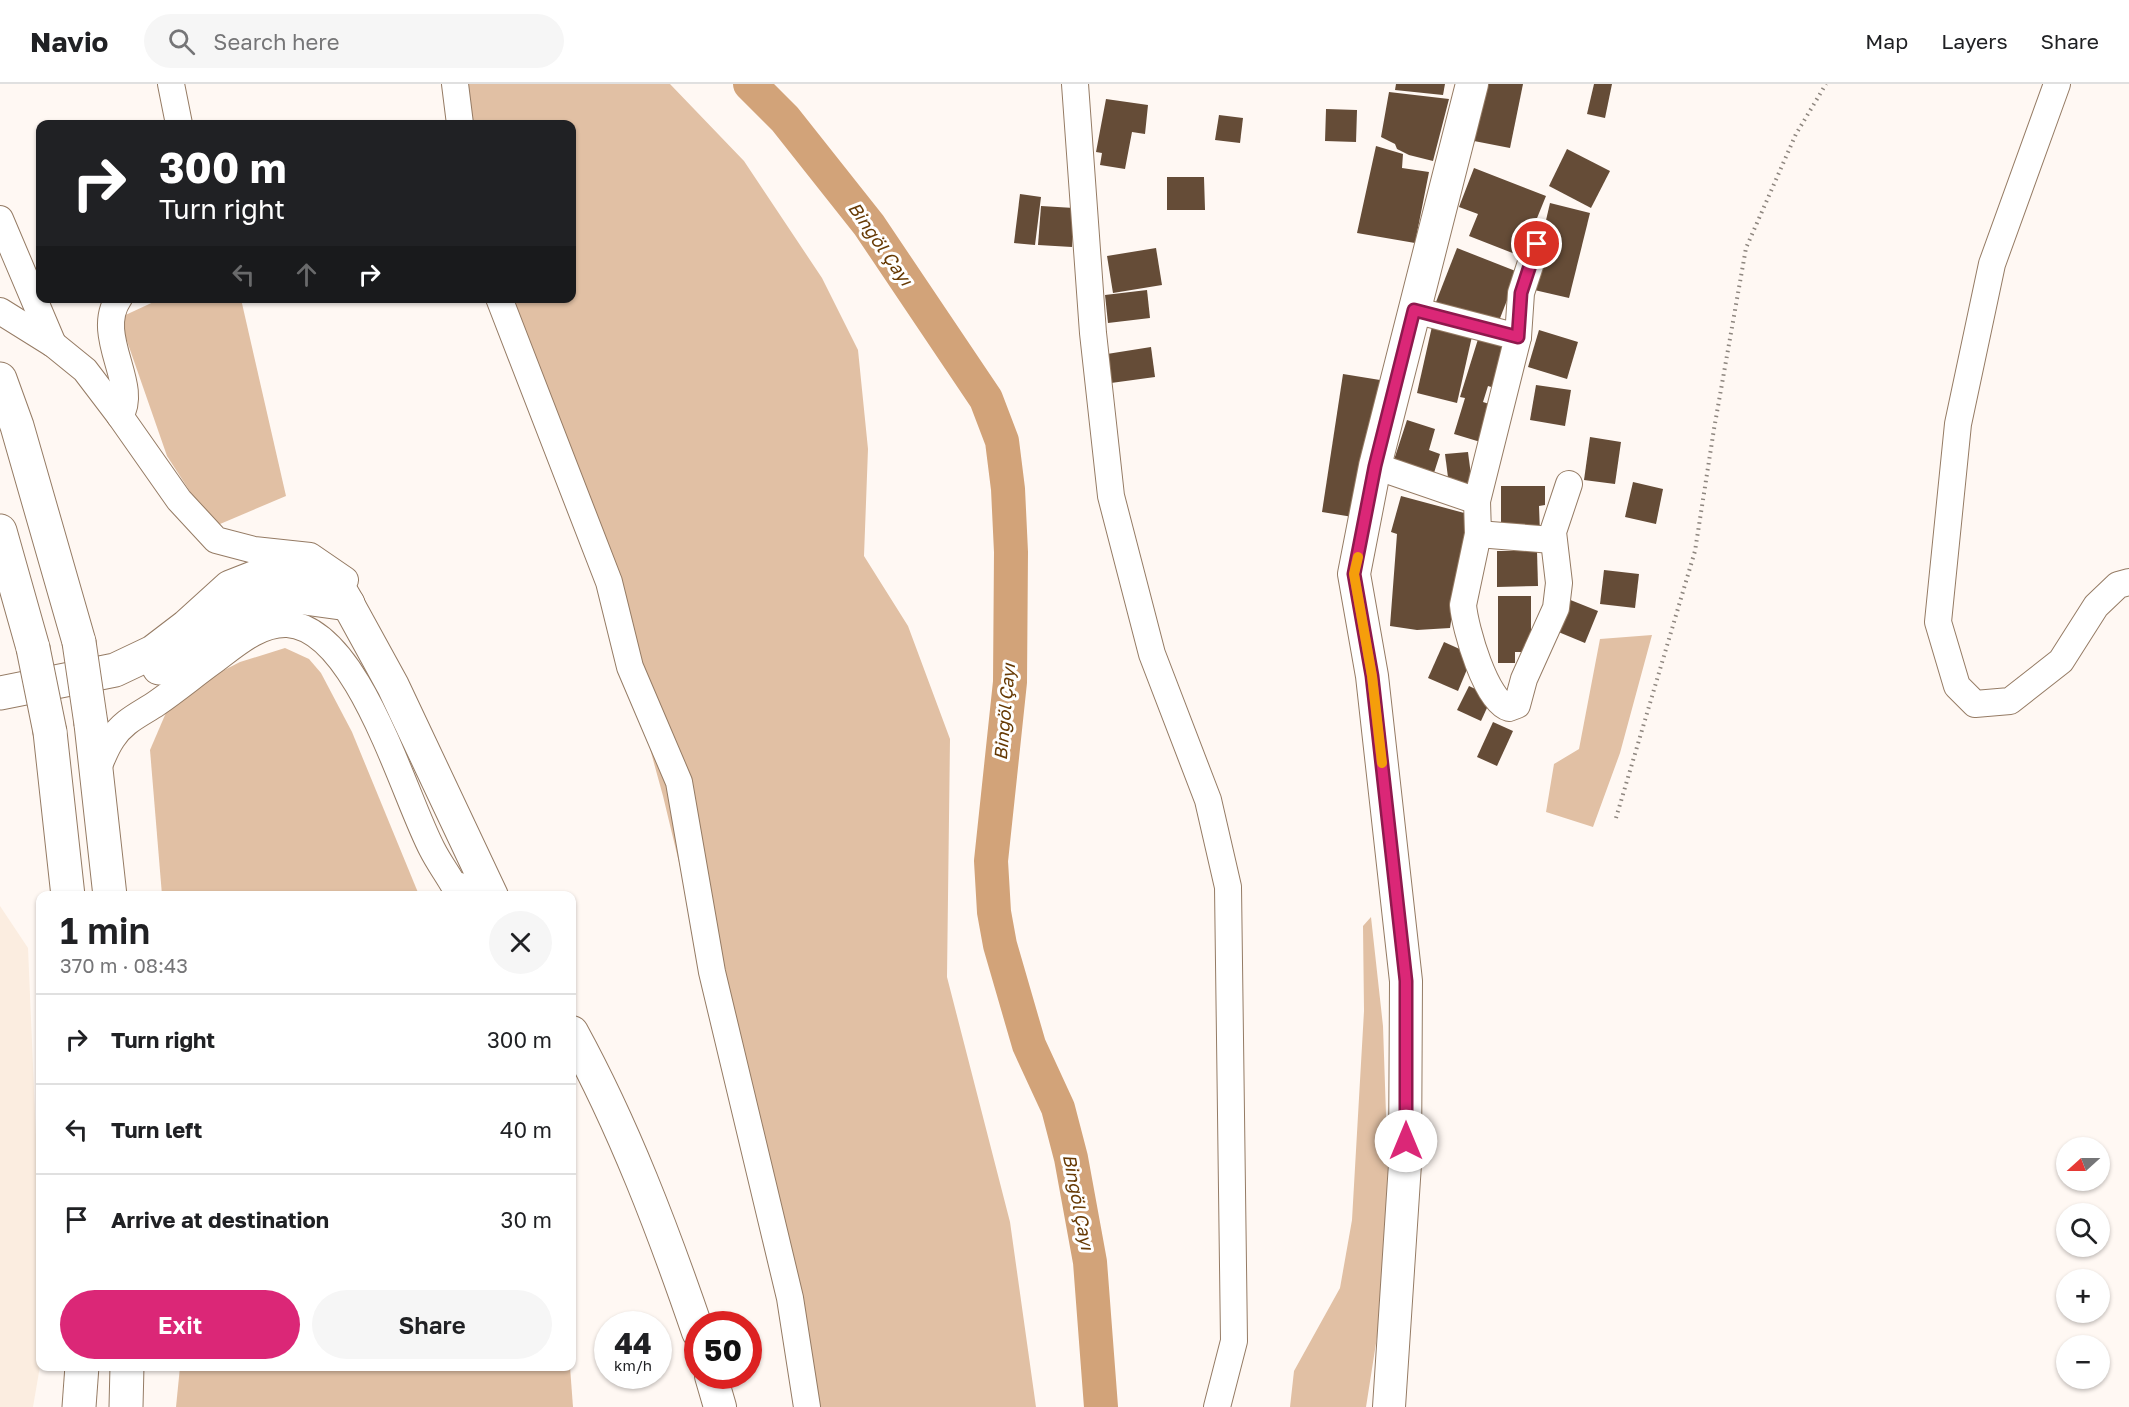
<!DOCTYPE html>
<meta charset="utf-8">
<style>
body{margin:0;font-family:"Golos Text",sans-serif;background:#f6f6f6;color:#202124;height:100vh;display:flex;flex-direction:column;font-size:22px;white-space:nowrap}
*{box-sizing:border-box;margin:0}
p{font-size:20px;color:#757577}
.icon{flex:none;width:33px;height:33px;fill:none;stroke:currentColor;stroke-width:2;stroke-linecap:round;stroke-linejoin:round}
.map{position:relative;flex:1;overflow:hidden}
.panel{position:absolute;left:36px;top:807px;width:540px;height:480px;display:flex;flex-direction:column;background:#fff;border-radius:12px;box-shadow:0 2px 4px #0004}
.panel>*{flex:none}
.top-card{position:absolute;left:36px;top:36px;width:540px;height:183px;border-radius:12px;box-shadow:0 2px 4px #0004;background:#202124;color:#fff;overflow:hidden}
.needle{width:39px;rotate:249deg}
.fabs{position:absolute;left:2056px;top:1053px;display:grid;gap:12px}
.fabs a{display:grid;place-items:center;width:54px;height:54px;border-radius:50%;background:#fff;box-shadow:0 2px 4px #0004;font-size:30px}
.speed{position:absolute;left:594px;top:1227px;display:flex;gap:12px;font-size:30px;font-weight:700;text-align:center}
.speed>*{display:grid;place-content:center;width:78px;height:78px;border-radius:50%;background:#fff;box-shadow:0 2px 4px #0004;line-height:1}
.speed small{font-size:15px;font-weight:400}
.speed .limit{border:9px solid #d22;background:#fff;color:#111}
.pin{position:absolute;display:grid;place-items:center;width:51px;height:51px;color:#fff;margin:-26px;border:3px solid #fff;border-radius:50%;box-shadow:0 2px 6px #0007}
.me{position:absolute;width:66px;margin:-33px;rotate:0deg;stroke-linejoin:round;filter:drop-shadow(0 0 4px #0008)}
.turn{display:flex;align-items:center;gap:21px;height:126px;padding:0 24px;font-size:27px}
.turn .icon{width:78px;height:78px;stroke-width:2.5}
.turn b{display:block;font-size:42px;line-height:51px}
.lanes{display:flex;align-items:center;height:57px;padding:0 24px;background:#0003;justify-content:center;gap:30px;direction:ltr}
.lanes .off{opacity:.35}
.round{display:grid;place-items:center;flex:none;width:63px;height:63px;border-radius:32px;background:#f6f6f6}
.head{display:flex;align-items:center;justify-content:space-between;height:102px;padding:0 24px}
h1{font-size:36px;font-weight:600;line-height:45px}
.cta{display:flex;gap:12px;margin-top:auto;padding:12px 24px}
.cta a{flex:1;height:69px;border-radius:36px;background:#db2777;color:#fff;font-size:24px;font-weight:600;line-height:69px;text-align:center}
.cta a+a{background:#f6f6f6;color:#202124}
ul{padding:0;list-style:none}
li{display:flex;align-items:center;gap:18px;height:90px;padding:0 24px;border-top:2px solid #e0e0e0}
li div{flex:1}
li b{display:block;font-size:22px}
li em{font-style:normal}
header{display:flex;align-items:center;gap:36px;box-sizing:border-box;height:84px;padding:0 30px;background:#fff;border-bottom:2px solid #e0e0e0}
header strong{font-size:28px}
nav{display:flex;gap:33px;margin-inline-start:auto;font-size:21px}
.search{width:420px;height:54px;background:#f6f6f6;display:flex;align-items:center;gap:15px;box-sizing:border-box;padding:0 21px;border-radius:33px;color:#757577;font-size:22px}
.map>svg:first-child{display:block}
.built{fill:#fbede0}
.green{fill:#e1c0a4}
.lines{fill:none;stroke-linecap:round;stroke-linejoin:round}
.river{stroke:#d2a379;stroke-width:34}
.building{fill:#654c37}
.minor-casing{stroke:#957b64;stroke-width:28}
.major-casing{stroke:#957b64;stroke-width:34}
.highway-casing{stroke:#957b64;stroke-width:35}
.path{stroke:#8d857e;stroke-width:4;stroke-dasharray:1.5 4.5;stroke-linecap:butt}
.minor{stroke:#fff;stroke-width:26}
.major{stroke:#fff;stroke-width:32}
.highway{stroke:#fff;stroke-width:33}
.highway-bridge-casing{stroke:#957b64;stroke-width:35;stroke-linecap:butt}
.highway-bridge{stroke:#fff;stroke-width:33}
.route-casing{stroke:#8e194d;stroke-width:15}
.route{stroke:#db2777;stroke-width:10}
.slow{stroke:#f59e0b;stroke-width:10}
.labels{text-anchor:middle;stroke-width:6;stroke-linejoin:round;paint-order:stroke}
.water-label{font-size:18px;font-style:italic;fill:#673a04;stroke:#fff}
</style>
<header>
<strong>Navio</strong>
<div class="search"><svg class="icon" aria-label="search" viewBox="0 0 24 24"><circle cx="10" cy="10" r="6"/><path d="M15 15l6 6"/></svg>Search here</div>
<nav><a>Map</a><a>Layers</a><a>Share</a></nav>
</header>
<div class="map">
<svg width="2129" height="1323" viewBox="0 0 2129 1323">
<rect width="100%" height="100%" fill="#fff8f3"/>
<polygon class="built" points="0,822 28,864 40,1149 40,1282 33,1323 0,1323"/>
<g class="green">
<polygon points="456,0 670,0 744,77 822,194 858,266 868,365 864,472 908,542 950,655 947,893 1010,1138 1036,1323 810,1323 663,712 598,475 512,215 572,214 572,40 462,40"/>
<polygon points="160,215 241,215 286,412 213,443 167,372 119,234"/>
<polygon points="1652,551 1620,669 1593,743 1546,728 1554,680 1579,665 1600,555"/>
<polygon points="285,564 309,575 321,589 352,648 419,811 162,811 150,666 168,624 185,606 240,578"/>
<polygon points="1371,833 1383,942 1388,1090 1385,1202 1366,1323 1290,1323 1294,1287 1340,1204 1352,1136 1364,927 1363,842"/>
<polygon points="180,1283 570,1283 573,1323 176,1323"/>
</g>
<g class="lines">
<polyline class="river" points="750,0 785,35 869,141 986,315 1002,357 1008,405 1011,468 1010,598 991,777 994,828 1000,861 1029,961 1058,1024 1071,1074 1090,1178 1101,1323"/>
</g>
<g class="building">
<polygon points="1396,0 1445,0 1443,11 1395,6"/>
<polygon points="1486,0 1523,0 1510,64 1474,57"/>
<polygon points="1594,0 1612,0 1605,34 1587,30"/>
<polygon points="1389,8 1449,15 1433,77 1409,71 1397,65 1395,60 1381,53"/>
<polygon points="1106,15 1148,21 1145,50 1132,48 1125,85 1100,81 1102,69 1096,68"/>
<polygon points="1326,25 1357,26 1356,58 1325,57"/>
<polygon points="1219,31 1243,34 1240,59 1215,56"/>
<polygon points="1376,62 1403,70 1402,84 1429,88 1415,159 1357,149"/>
<polygon points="1567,65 1610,87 1591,124 1549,102"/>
<polygon points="1474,84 1546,112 1533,144 1526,141 1515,170 1469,152 1478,130 1459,123"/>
<polygon points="1167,93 1204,93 1205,126 1167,126"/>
<polygon points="1020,110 1041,113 1035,161 1014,159"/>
<polygon points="1550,119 1590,129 1569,214 1530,205"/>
<polygon points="1041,122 1074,124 1072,163 1038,161"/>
<polygon points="1156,164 1162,201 1113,209 1107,172"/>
<polygon points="1457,164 1518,188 1497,242 1436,218"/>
<polygon points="1147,206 1150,234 1108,239 1105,211"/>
<polygon points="1433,238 1473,248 1457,319 1417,309"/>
<polygon points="1539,246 1578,258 1567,295 1528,283"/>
<polygon points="1479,252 1514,263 1501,306 1488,302 1483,318 1499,323 1487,360 1454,350 1465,314 1460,313"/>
<polygon points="1151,263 1155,293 1111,299 1107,270"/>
<polygon points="1343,290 1380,296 1359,434 1322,428"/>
<polygon points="1536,301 1571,306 1565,342 1530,336"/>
<polygon points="1407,336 1435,345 1429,366 1440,370 1433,392 1393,379"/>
<polygon points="1590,353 1621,358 1615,400 1584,396"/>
<polygon points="1468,368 1472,399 1449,401 1445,370"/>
<polygon points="1633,398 1663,405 1656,440 1625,433"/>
<polygon points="1501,402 1545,402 1545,421 1539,422 1540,449 1501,449"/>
<polygon points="1401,412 1468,430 1450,544 1417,546 1390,542 1397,450 1391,448"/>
<polygon points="1497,467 1537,467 1538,502 1497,503"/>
<polygon points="1604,486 1639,490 1635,524 1600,520"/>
<polygon points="1498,512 1531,512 1531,568 1515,568 1515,579 1498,579"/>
<polygon points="1568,515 1598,527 1585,559 1556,547"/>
<polygon points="1444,558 1473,571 1458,607 1428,594"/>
<polygon points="1469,602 1492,613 1481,637 1457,626"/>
<polygon points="1493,638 1513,647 1497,682 1477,673"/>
</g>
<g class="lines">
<defs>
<g id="minor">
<polyline points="171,0 179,40"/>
<polyline points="455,0 460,40"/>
<polyline points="1075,0 1093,249 1111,412 1152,570 1208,716 1228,803 1234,1257 1217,1323"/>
<polyline points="2057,0 1992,180 1958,340 1938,538 1957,602 1975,620 2010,617 2061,577 2096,522 2118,501 2129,498"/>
<polyline points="0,135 53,260"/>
<path d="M119,214C93,251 140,301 120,332"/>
<polyline points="499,214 609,498 630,583 679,698 712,888 790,1214 807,1323"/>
<polyline points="1414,226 1518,253"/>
<polyline points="0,227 53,260 85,286 120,332 179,416 216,456 254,466 310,472 345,496"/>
<path d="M1375,382L1477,417L1478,450L1463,521C1465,544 1486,618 1509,624L1517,621L1524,595L1556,524L1559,499L1553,448L1569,400"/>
<polyline points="1477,417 1518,253 1521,209 1537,160"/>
<polyline points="1478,450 1552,456"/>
<path d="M96,688C101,678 105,665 112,655C123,637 141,630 157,619C176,606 194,591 212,578C234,562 258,539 287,540C358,544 403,710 432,765C438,777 446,788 453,800L492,812"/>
</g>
<g id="major">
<polyline points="348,520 393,602 492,812"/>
<path d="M572,948C624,1043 663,1146 698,1248"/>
<polyline points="711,1292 720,1323"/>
<polyline points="1389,1323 1405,1080 1406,897 1372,592 1354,490 1375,382 1472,0"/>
</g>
<g id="highway">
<polyline points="0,295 17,342 79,558"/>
<polyline points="0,447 33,564"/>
<polyline points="159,584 211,555 230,533 267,515 290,512 348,520"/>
<polyline points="0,609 115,586 153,568 187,542 230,503 271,487 320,493 337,501 348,520"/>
<polyline points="91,640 110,812"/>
<polyline points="50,648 68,812"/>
<polyline points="79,1323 82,1282"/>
<polyline points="126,1323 127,1282"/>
</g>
</defs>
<use href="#minor" class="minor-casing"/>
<use href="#major" class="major-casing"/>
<use href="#highway" class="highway-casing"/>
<polyline class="path" points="1616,734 1695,467 1714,345 1746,164 1796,50 1826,0"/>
<use href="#minor" class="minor"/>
<use href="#major" class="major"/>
<use href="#highway" class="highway"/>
<defs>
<g id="highway-bridge">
<polyline points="79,558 91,640"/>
<polyline points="33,564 50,648"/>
</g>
</defs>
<use href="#highway-bridge" class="highway-bridge-casing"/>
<use href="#highway-bridge" class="highway-bridge"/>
</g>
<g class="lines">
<defs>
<polyline id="route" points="1406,1057 1406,897 1372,592 1354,490 1375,382 1414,226 1518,253 1521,209 1537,160"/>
</defs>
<use href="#route" class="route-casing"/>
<use href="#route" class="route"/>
<polyline class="slow" points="1358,473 1354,490 1372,592 1382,679"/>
</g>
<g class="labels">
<g class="water-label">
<text transform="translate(880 160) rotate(55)" y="6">Bingöl Çayı</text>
<text transform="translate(1005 628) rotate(-85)" y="6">Bingöl Çayı</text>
<text transform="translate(1078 1118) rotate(79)" y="6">Bingöl Çayı</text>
</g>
</g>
</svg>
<div class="fabs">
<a><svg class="needle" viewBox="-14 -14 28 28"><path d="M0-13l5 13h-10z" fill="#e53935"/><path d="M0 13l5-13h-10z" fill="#757577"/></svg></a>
<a><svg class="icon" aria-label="search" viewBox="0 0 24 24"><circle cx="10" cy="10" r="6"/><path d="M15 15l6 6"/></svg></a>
<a>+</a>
<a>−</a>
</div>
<div class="speed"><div>44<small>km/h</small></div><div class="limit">50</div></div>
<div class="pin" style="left:1537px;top:160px;background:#d93025"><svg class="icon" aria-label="arrive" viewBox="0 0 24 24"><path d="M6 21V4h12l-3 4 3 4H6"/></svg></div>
<svg class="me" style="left:1406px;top:1057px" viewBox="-20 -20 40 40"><circle r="19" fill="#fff"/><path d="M0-13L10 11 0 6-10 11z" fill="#db2777"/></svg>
<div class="top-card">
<div class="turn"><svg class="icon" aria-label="right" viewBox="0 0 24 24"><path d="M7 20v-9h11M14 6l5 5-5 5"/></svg><div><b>300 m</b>Turn right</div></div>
<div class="lanes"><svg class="icon off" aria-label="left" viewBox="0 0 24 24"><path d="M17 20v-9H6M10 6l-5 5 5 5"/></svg><svg class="icon off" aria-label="ahead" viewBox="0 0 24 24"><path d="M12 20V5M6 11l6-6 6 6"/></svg><svg class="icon" aria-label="right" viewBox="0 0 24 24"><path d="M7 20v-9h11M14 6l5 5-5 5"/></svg></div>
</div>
<section class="panel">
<div class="head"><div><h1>1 min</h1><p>370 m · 08:43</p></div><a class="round"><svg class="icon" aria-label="close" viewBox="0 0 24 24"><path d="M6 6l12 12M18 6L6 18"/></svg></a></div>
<ul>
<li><svg class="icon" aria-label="right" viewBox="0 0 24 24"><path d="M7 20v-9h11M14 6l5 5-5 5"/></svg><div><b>Turn right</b></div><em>300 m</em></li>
<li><svg class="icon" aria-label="left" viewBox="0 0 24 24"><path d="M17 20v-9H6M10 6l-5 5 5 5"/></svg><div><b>Turn left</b></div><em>40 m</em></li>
<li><svg class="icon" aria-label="arrive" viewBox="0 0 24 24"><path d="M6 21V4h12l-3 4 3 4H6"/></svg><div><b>Arrive at destination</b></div><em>30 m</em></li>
</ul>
<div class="cta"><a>Exit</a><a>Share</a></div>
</section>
</div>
